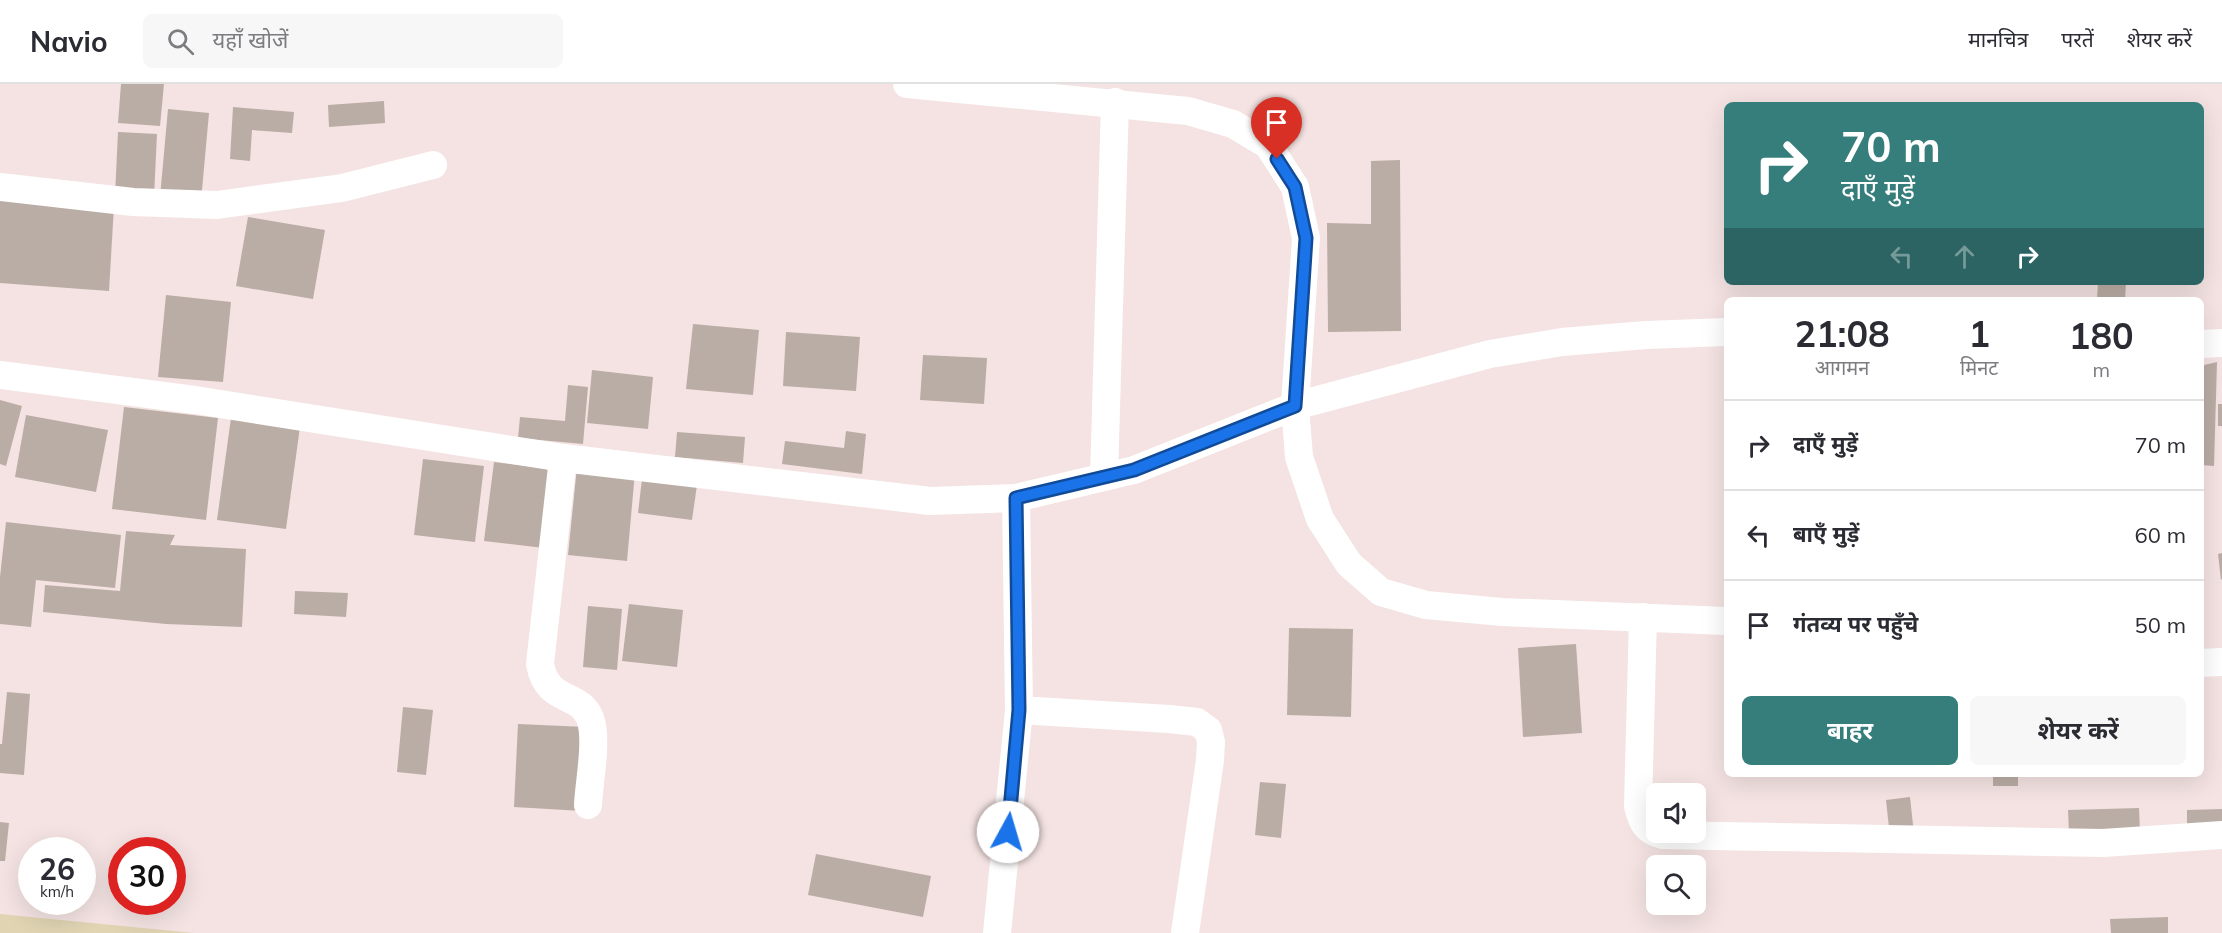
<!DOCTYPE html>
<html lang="hi">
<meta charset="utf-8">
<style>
body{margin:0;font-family:Mulish,"Noto Sans Devanagari",sans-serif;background:#f7f7f7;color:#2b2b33;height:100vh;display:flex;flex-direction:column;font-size:22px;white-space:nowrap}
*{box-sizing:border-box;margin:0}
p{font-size:20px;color:#7c7c81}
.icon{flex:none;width:33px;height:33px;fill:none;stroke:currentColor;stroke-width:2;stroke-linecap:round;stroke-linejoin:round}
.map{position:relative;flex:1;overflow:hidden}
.side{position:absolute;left:1724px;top:213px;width:480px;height:480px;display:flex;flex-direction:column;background:#fff;border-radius:9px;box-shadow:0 6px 24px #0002}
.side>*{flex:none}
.guide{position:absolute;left:1724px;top:18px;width:480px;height:183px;border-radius:9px;box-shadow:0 6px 24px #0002;background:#367e7c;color:#fff;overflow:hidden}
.controls{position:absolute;left:1646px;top:699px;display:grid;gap:12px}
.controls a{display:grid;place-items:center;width:60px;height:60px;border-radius:9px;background:#fff;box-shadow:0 6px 24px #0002;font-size:30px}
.speed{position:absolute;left:18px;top:753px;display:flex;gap:12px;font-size:30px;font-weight:700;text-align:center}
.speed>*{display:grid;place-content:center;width:78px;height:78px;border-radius:50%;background:#fff;box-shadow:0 6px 24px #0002;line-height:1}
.speed small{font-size:15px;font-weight:400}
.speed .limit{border:9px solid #d22;background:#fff;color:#111}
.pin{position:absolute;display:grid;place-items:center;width:51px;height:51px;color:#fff;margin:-62px -26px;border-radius:50% 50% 50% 0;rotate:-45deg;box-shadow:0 0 6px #0007}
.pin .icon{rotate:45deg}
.me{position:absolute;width:66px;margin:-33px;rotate:6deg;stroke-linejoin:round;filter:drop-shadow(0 0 4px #0008)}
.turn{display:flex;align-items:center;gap:21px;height:126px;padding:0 18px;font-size:27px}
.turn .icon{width:78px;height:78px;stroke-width:2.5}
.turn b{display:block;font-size:42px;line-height:51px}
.lanes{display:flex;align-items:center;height:57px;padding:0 18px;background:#0003;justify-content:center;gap:30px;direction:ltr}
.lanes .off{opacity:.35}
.eta{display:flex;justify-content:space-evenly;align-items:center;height:102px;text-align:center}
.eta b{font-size:36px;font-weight:700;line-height:42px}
.primary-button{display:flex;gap:12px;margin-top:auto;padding:12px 18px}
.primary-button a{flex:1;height:69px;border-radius:9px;background:#367e7c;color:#fff;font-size:24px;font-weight:700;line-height:69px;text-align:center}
.primary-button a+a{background:#f7f7f7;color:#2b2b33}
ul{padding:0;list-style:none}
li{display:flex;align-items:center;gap:18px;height:90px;padding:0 18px;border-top:2px solid #e1e1e2}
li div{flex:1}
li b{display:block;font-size:22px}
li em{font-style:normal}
header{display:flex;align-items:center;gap:36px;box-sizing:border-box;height:84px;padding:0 30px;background:#fff;border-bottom:2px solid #e1e1e2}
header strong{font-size:28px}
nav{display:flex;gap:33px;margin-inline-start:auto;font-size:21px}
.search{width:420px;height:54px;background:#f7f7f7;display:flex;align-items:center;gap:15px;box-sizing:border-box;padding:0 21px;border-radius:9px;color:#7c7c81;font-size:22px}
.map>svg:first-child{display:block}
.green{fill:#e0d4b3}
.building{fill:#baada5}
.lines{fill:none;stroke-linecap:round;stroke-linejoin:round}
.minor{stroke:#fff;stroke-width:28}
.route-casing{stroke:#114b97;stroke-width:15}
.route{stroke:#1a73e8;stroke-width:10}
</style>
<header>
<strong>Navio</strong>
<div class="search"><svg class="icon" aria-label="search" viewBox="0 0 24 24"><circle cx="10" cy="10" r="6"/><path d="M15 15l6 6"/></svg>यहाँ खोजें</div>
<nav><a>मानचित्र</a><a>परतें</a><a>शेयर करें</a></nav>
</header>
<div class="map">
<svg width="2222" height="849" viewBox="0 0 2222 849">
<rect width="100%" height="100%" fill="#f4e3e2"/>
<polygon class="green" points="0,830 194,849 0,849"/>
<g class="building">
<polygon points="121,0 164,0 160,42 118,39"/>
<polygon points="384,17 385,39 329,43 328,21"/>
<polygon points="233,23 294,28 292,49 252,46 250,77 230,75"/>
<polygon points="168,25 209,29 201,117 160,113"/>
<polygon points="118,48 157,50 154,113 115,111"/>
<polygon points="1400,76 1401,247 1328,248 1327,139 1371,140 1371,77"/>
<polygon points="0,114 114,122 109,207 0,199"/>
<polygon points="248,133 325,146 313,215 236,202"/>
<polygon points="2098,198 2126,198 2125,216 2097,216"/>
<polygon points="166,211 231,218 223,298 158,293"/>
<polygon points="693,240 759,246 753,311 686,305"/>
<polygon points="786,248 860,253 856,307 783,302"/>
<polygon points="923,271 987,274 984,320 920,316"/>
<polygon points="2217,278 2214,382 2200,381 2200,282"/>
<polygon points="592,286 653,293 648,345 587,339"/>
<polygon points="568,301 588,303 583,360 518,354 520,333 565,337"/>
<polygon points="0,316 22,322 6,382 0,380"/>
<rect x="2218" y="320" width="4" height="22"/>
<polygon points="124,323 218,334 206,436 112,425"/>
<polygon points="26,331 108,346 96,408 15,393"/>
<polygon points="231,334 300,343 286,445 217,436"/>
<polygon points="846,347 866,350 862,390 782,380 785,357 844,364"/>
<polygon points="677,348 745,353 743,379 675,373"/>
<polygon points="423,375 484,382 475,458 414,451"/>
<polygon points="494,378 553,385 544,464 484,457"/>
<polygon points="577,383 635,388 627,477 568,471"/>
<polygon points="642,395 697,401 692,436 638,429"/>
<polygon points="6,438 121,451 115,504 36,496 31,543 0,540 0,493"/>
<polygon points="126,447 175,451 170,461 246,465 242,543 166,540 43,528 45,501 120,507"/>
<polygon points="2222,469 2222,495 2221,496 2218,470"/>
<polygon points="295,507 348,509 346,533 294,530"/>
<polygon points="629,520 683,526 677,583 622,577"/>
<polygon points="588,522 622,525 617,586 583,583"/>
<polygon points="1289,544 1353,545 1351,633 1287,631"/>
<polygon points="1576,560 1582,649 1523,653 1518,564"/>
<polygon points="7,608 30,610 24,691 0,689 0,660 2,660"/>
<polygon points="403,623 433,626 426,691 397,688"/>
<polygon points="518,640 586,643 582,727 514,723"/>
<rect x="1993" y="690" width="25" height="12"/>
<polygon points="1260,698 1286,700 1281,754 1255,751"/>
<polygon points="1910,713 1914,750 1890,753 1886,716"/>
<polygon points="2139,724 2140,748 2069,750 2068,726"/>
<polygon points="2222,725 2222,743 2187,744 2187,726"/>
<polygon points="0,738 9,739 5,777 0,777"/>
<polygon points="816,770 931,792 923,833 808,811"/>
<polygon points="2168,833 2168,849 2111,849 2110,835"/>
</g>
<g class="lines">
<g class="minor">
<polyline points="907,0 1188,27 1233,40 1268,61 1295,103 1306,154 1295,322 1299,373 1320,435 1349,480 1381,508 1426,521 1502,528 1726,537"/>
<polyline points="0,103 133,118 217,121 342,104 433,81"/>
<polyline points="2200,260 2222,259"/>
<polyline points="0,291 195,316 563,374 930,417 1016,414 1134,386 1295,322 1490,270 1562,258 1646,251 1726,248"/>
<path d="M563,374L540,580C547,620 579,607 590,634C598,655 589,698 588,721"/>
<polyline points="1104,393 1115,18"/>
<path d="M1643,533L1638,722C1642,739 1646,747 1663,751L2103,759L2222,751"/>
<polyline points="2200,579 2222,578"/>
<polyline points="1019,626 1169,635 1197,638 1208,646 1211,658 1210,676 1185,849"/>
<polyline points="997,849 1019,626 1016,414"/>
</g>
</g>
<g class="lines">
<defs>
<polyline id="route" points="1008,748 1019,626 1016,414 1134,386 1295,322 1306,154 1295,103 1277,75"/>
</defs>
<use href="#route" class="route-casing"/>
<use href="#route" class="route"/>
</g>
</svg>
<div class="controls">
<a><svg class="icon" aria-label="sound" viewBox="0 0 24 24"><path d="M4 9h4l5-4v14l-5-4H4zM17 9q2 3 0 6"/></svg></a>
<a><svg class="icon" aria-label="search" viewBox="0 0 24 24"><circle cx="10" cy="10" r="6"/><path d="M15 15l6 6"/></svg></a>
</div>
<div class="speed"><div>26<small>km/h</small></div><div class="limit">30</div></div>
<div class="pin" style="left:1277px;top:75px;background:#d93025"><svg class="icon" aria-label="arrive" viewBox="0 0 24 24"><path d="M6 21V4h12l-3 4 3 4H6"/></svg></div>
<svg class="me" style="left:1008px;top:748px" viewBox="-20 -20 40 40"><circle r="19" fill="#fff"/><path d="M0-13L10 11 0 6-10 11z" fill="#1a73e8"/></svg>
<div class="guide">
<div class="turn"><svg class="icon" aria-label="right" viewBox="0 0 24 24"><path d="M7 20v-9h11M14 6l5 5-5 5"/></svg><div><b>70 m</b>दाएँ मुड़ें</div></div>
<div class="lanes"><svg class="icon off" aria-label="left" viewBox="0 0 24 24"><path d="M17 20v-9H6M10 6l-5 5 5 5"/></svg><svg class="icon off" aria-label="ahead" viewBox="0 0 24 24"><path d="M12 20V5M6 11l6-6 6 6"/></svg><svg class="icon" aria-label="right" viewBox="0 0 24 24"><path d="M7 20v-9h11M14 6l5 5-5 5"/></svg></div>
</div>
<section class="side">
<div class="eta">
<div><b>21:08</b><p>आगमन</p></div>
<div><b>1</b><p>मिनट</p></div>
<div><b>180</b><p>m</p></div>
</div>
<ul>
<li><svg class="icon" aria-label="right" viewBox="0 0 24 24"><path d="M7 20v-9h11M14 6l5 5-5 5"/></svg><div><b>दाएँ मुड़ें</b></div><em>70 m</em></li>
<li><svg class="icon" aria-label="left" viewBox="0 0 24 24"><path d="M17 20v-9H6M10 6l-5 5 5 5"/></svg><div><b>बाएँ मुड़ें</b></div><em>60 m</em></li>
<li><svg class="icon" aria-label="arrive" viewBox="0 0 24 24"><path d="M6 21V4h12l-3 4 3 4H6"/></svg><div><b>गंतव्य पर पहुँचे</b></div><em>50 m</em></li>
</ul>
<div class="primary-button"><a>बाहर</a><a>शेयर करें</a></div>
</section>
</div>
